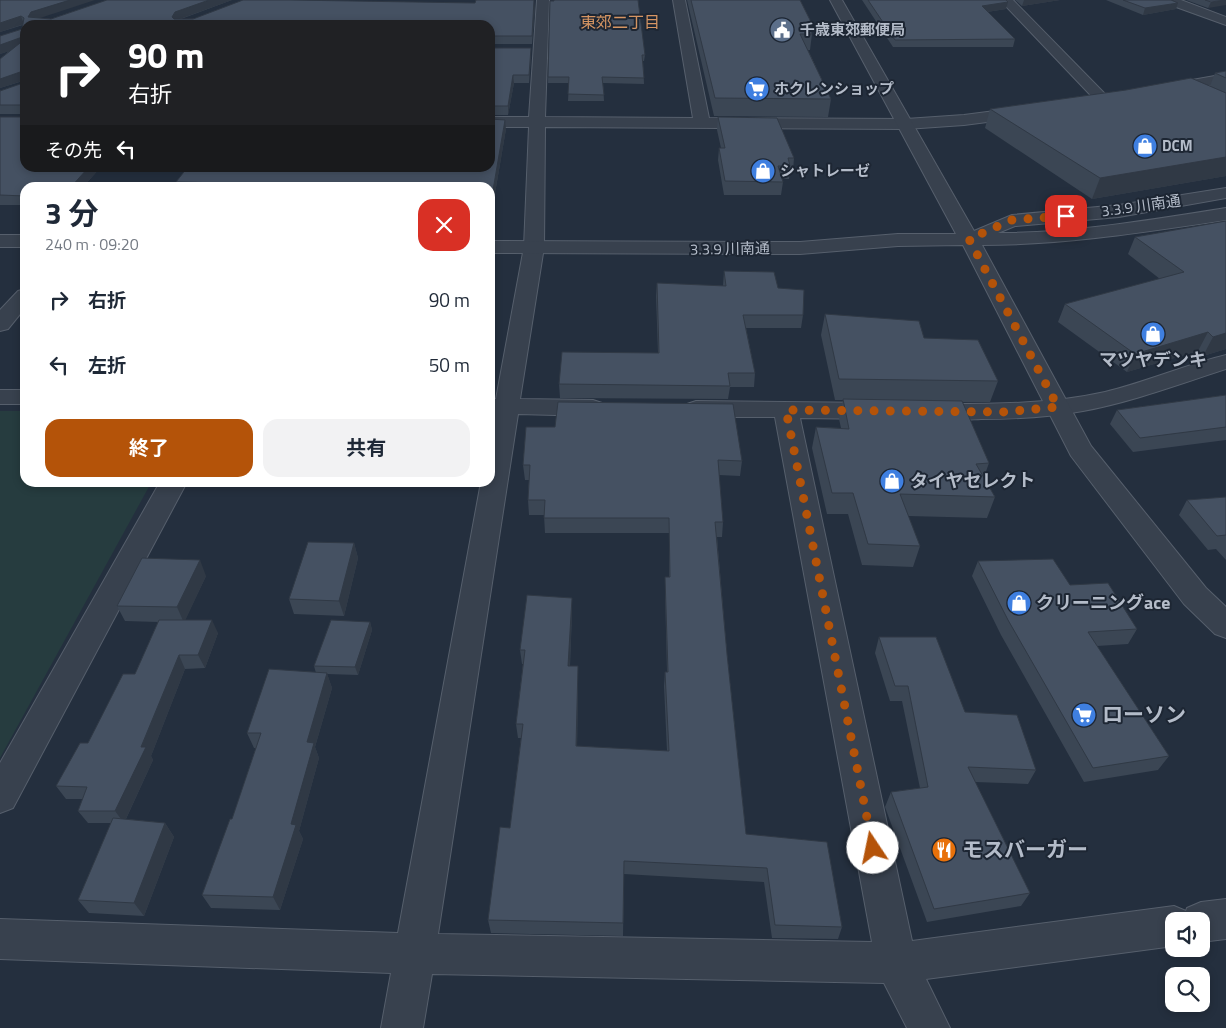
<!DOCTYPE html>
<html lang="ja">
<meta charset="utf-8">
<style>
body{margin:0;font-family:"Titillium Web","Noto Sans JP",sans-serif;background:#f2f2f3;color:#1f2937;height:100vh;display:flex;flex-direction:column;font-size:19px;white-space:nowrap}
*{box-sizing:border-box;margin:0}
p{font-size:16px;color:#747a83}
.icon{flex:none;width:28px;height:28px;fill:none;stroke:currentColor;stroke-width:2;stroke-linecap:round;stroke-linejoin:round}
.map{position:relative;flex:1;overflow:hidden}
.details{position:absolute;left:20px;top:182px;width:475px;height:305px;display:flex;flex-direction:column;background:#fff;border-radius:15px;box-shadow:0 2px 8px #0003}
.details>*{flex:none}
.guide{position:absolute;left:20px;top:20px;width:475px;height:152px;border-radius:15px;box-shadow:0 2px 8px #0003;background:#202124;color:#fff;overflow:hidden}
.tools{position:absolute;left:1165px;top:912px;display:grid;gap:10px}
.tools a{display:grid;place-items:center;width:45px;height:45px;border-radius:10px;background:#fff;box-shadow:0 2px 8px #0003;font-size:25px}
.pin{position:absolute;display:grid;place-items:center;width:42px;height:42px;color:#fff;margin:-21px;border-radius:10px;box-shadow:0 2px 8px #0006}
.me{position:absolute;width:55px;margin:-28px;rotate:349deg;stroke-linejoin:round;filter:drop-shadow(0 0 4px #0008)}
.turn{display:flex;align-items:center;gap:18px;height:105px;padding:0 25px;font-size:22px}
.turn .icon{width:65px;height:65px;stroke-width:2.5}
.turn b{display:block;font-size:35px;line-height:42px}
.then{display:flex;align-items:center;height:48px;padding:0 25px;background:#0003;gap:10px;font-size:19px}
.round{display:grid;place-items:center;flex:none;width:52px;height:52px;border-radius:15px;background:#f2f2f3}
.summary{display:flex;align-items:center;justify-content:space-between;height:85px;padding:0 25px}
h1{font-size:30px;font-weight:700;line-height:38px}
.cta{display:flex;gap:10px;margin-top:auto;padding:10px 25px}
.cta a{flex:1;height:58px;border-radius:15px;background:#b45309;color:#fff;font-size:20px;font-weight:700;line-height:58px;text-align:center}
.cta a+a{background:#f2f2f3;color:#1f2937}
ul{padding:0;list-style:none}
li{display:flex;align-items:center;gap:15px;height:65px;padding:0 25px}
li div{flex:1}
li b{display:block;font-size:19px}
li em{font-style:normal}
.map>svg:first-child{display:block}
.green{fill:#263c3f}
.lines{fill:none;stroke-linecap:round;stroke-linejoin:round}
.minor-casing{stroke:#565f6c;stroke-width:2}
.tertiary-casing{stroke:#565f6c;stroke-width:2}
.minor{fill:#38414e;fill-rule:evenodd}
.tertiary{fill:#38414e;fill-rule:evenodd}
.wall{fill:#3b4654}
.shaded-wall{fill:#303945}
.building{fill:#455162;stroke:#303945}
.route{stroke:#b45309;stroke-width:9;stroke-dasharray:0 16.2}
.labels{text-anchor:middle;stroke-width:4;stroke-linejoin:round;paint-order:stroke}
.far-poi-label{font-size:15px;font-weight:bold;fill:#b4bcc9;stroke:#1d2633;text-anchor:start}
.far-street-label{font-size:15px;fill:#b4bcc9;stroke:#1d2633}
.far-neighbourhood-label{font-size:16px;fill:#d59563;stroke:#1d2633}
.poi-label{font-size:18px;font-weight:bold;fill:#b4bcc9;stroke:#1d2633;text-anchor:start}
.near-poi-label{font-size:21px;font-weight:bold;fill:#b4bcc9;stroke:#1d2633;text-anchor:start}
</style>
<div class="map">
<svg width="1226" height="1028" viewBox="0 0 1226 1028">
<rect width="100%" height="100%" fill="#242f3e"/>
<polygon class="green" points="0,411 25,411 25,482 151,483 0,758"/>
<g class="lines">
<defs>
<g id="minor">
<polygon points="537,0 549,0 545,117 693,118 673,0 685,0 709,118 906,119 964,115 1025,107 1031,109 1033,112 1031,115 1025,117 964,125 906,129 545,127 544,247 520,399 593,400 602,403 605,408 602,413 593,416 518,414 438,934 872,942 775,417 696,417 687,414 684,409 687,404 696,401 878,403 887,406 890,411 887,416 878,419 800,418 912,941 1174,906 1186,911 1187,908 1201,902 1226,899 1226,939 1201,942 1201,921 1174,921 1174,946 926,979 950,1028 907,1028 884,983 432,974 423,1028 381,1028 391,973 0,959 0,919 398,933 481,482 490,482 490,433 494,414 490,413 490,399 496,399 524,247 529,127 490,127 490,117 529,117"/>
<polygon points="1000,0 1013,0 1109,98 1112,101 1109,104 1099,104"/>
<polygon points="1163,0 1181,0 1226,17 1226,25 1165,3"/>
<polygon points="1226,74 1226,82 1164,95 1159,93 1156,90 1159,87 1164,85"/>
<polygon points="25,289 25,308 8,329 0,331 0,310 18,291"/>
<path d="M1226,355V369C1179,384 1132,402 1083,411C1050,417 1015,419 981,419C961,420 939,422 920,417L917,412L920,407L929,404C988,404 1047,405 1105,392C1146,382 1185,365 1226,355Z"/>
<rect x="0" y="390" width="25" height="14"/>
<polygon points="160,482 187,482 13,808 0,813 0,763"/>
</g>
<g id="tertiary">
<path d="M830,0H842L974,231L1012,215L1119,205L1226,188V198L1119,217L1015,226L998,233C1074,233 1151,220 1226,208V220C1145,232 1064,245 982,245L1091,446L1206,588L1226,607V638L1215,634L1184,604L1071,456L963,245L898,246L800,254L490,253V241L800,242L898,234H956Z"/>
<rect x="0" y="235" width="25" height="12"/>
</g>
</defs>
<use href="#minor" class="minor-casing"/>
<use href="#tertiary" class="tertiary-casing"/>
<use href="#minor" class="minor"/>
<use href="#tertiary" class="tertiary"/>
</g>
<g class="wall">
<polygon points="0,0 41,18 51,19 107,0 232,0 181,19 535,7 532,44 490,44 490,25 25,36 100,168 82,188 25,188 25,205 0,205 0,117 23,117 23,114 0,114 0,91 23,83 23,81 0,88 0,59 9,51 0,54 0,36 22,29 23,25 0,32"/>
<polygon points="687,0 800,0 811,22 810,29 812,34 810,50 808,50 831,99 828,117 714,116"/>
<polygon points="862,0 1006,0 1006,9 987,12 1015,39 1013,47 893,47"/>
<polygon points="1015,0 1060,0 1022,6"/>
<polygon points="1106,0 1171,0 1178,3 1176,9 1143,15"/>
<polygon points="1186,0 1226,0 1208,8"/>
<polygon points="550,1 645,55 644,61 643,61 644,84 603,83 604,101 568,101 569,83 548,83"/>
<polygon points="490,48 531,48 531,56 529,83 514,83 508,115 490,115"/>
<polygon points="1226,71 1226,176 1092,199 985,128 990,109 1210,86 1215,73"/>
<polygon points="718,117 794,158 793,171 790,171 789,179 782,179 783,182 781,195 724,195 718,160 719,148 721,148 717,130"/>
<polygon points="506,129 493,205 490,205 490,188 177,188 176,182"/>
<polygon points="1226,221 1226,349 1203,356 1198,351 1127,372 1058,322 1065,304 1160,279 1128,254 1135,237"/>
<polygon points="724,271 778,288 803,315 801,328 746,328 755,373 754,387 730,387 728,399 560,398 559,384 658,353 656,296 657,283 723,286"/>
<polygon points="825,314 924,338 998,381 990,402 962,402 989,463 984,477 995,497 987,518 908,516 920,546 913,567 862,565 848,514 827,514 812,448 816,427 841,428 839,419 843,400 835,400 821,335"/>
<polygon points="1226,395 1226,440 1133,452 1110,424 1117,410"/>
<polygon points="526,427 742,461 740,476 719,475 723,522 722,537 717,537 727,654 746,834 842,927 838,939 772,938 764,882 624,874 623,936 491,933 488,920 510,828 521,738 518,738 516,724 523,664 522,664 520,650 572,598 572,613 570,666 578,666 578,681 577,746 667,751 664,686 665,672 667,672 665,592 665,577 669,577 669,533 545,533 544,515 529,515 528,500 529,480 525,480 523,465"/>
<polygon points="1226,497 1226,560 1216,549 1208,550 1179,515 1187,500"/>
<polygon points="354,543 358,558 344,616 294,614 289,599"/>
<polygon points="978,561 1070,585 1137,629 1128,644 1097,646 1169,756 1158,770 1084,782 1001,635 972,576"/>
<polygon points="206,576 185,620 218,633 205,668 185,669 151,756 153,760 126,819 165,823 174,837 144,916 89,913 78,900 111,823 88,823 78,811 83,799 66,799 56,786 88,743 135,674 158,622 125,621 117,606"/>
<polygon points="370,622 372,630 358,675 327,674 332,688 315,747 319,758 299,831 303,839 280,910 211,908 202,895 232,819 256,748 254,748 247,733 316,673 314,666"/>
<polygon points="879,637 965,712 1036,770 1028,784 975,782 1030,893 1021,906 927,922 885,807 891,792 920,788 902,701 890,701 875,653"/>
</g>
<g class="shaded-wall">
<polygon points="70,0 95,0 34,20 28,17 31,12"/>
<polygon points="209,0 232,0 177,20 174,25 172,17 175,12"/>
<polygon points="534,0 535,7 532,44 532,36"/>
<polygon points="1024,0 1060,0 1022,6"/>
<polygon points="1226,0 1226,5 1208,8 1211,2"/>
<polygon points="1008,2 1006,9 980,13 982,6"/>
<polygon points="1178,3 1176,9 1143,15 1145,8"/>
<polygon points="21,16 24,24 0,32 0,23"/>
<polygon points="25,36 25,46 0,54 0,45"/>
<polygon points="531,48 531,56 529,83 529,75"/>
<polygon points="23,71 25,80 0,88 0,79"/>
<polygon points="513,75 514,83 508,115 508,106"/>
<polygon points="505,120 506,129 493,205 492,196"/>
<polygon points="1226,157 1226,176 1092,199 1100,178"/>
<polygon points="88,168 100,168 82,188 70,188"/>
<polygon points="1208,332 1198,351 1127,372 1135,354"/>
<polygon points="1226,333 1226,349 1203,356 1213,337"/>
<polygon points="354,543 358,558 344,616 339,601"/>
<polygon points="200,560 206,576 184,623 177,607"/>
<polygon points="572,598 572,613 569,680 568,666"/>
<polygon points="212,620 218,633 205,668 198,655"/>
<polygon points="370,622 372,630 358,675 355,667"/>
<polygon points="179,655 185,669 151,756 153,760 124,823 115,811"/>
<polygon points="578,666 578,681 577,760 576,746"/>
<polygon points="327,673 332,688 315,747 319,758 299,831 303,839 280,910 273,897 291,824 307,742"/>
<polygon points="165,823 174,837 144,916 134,903"/>
</g>
<g class="building">
<polygon points="0,0 70,0 31,12 28,17 51,19 107,0 209,0 175,12 172,17 174,19 193,19 243,0 291,0 475,3 476,0 534,0 532,36 490,36 490,25 25,25 25,36 0,45 0,36 22,29 24,18 21,16 0,23"/>
<polygon points="554,0 638,0 645,55 642,55 644,78 602,77 604,95 568,94 569,77 548,77 550,1 554,1"/>
<polygon points="691,0 800,0 811,22 807,22 812,34 800,34 831,99 715,98"/>
<polygon points="868,0 1006,0 1008,2 982,6 1015,39 895,40"/>
<polygon points="1123,0 1171,0 1178,3 1145,8"/>
<polygon points="1205,0 1225,0 1211,2"/>
<polygon points="25,39 25,168 88,168 70,188 25,188 25,196 0,195 0,117 23,117 23,105 0,105 0,91 23,83 23,71 0,79 0,59"/>
<polygon points="490,48 531,48 529,75 513,75 508,106 490,106"/>
<polygon points="1226,71 1226,78 1215,73"/>
<polygon points="1191,78 1226,93 1226,157 1100,178 990,109 1126,90"/>
<polygon points="718,117 777,118 794,158 788,158 790,166 778,166 783,182 725,181 719,148 725,148"/>
<polygon points="490,119 505,120 492,196 490,196 490,188 278,188 280,184 176,182 187,168 490,168"/>
<polygon points="1226,221 1226,333 1213,337 1208,332 1135,354 1065,304 1184,272 1135,237"/>
<polygon points="724,271 774,272 778,288 804,290 803,315 743,315 755,373 728,373 730,386 559,384 562,352 659,353 657,283 726,286"/>
<polygon points="825,314 919,321 924,338 978,340 998,381 839,379"/>
<polygon points="1226,395 1226,427 1140,438 1117,410"/>
<polygon points="843,399 962,401 989,463 976,464 995,497 900,494 920,546 868,544 853,493 832,493 816,427 849,429"/>
<polygon points="558,402 733,404 742,461 718,460 723,522 715,522 727,654 746,834 827,842 842,927 775,925 767,868 624,861 623,923 488,920 500,827 510,828 523,724 516,724 525,650 520,650 527,595 572,598 568,666 578,666 576,746 669,751 665,672 668,672 665,577 670,577 669,518 544,518 545,500 528,500 530,465 523,465 526,427 555,427"/>
<polygon points="1226,497 1226,535 1217,536 1187,500"/>
<polygon points="308,542 354,543 339,601 289,599"/>
<polygon points="142,558 200,560 177,607 117,606"/>
<polygon points="1053,559 1070,585 1108,583 1137,629 1088,632 1169,756 1093,768 1008,620 978,561"/>
<polygon points="159,620 212,620 198,655 179,655 141,747 146,747 115,811 78,811 87,787 56,786 80,743 88,743 123,674 135,674"/>
<polygon points="331,620 370,622 355,667 314,666"/>
<polygon points="879,637 936,637 965,712 1017,715 1036,770 968,767 1030,893 934,909 891,792 928,787 908,686 895,686"/>
<polygon points="269,669 327,673 307,742 314,743 291,824 296,825 273,897 202,895 230,819 232,819 261,733 247,733"/>
<polygon points="113,818 165,823 134,903 78,900"/>
</g>
<g class="lines">
<polyline class="route" points="873,848 786,410 1003,412 1058,407 969,239 1012,220 1066,216"/>
</g>
<defs>
<symbol id="civic-disc" viewBox="-11 -11 22 22"><circle r="9.5" fill="#5c6f8a" stroke="#1d2633"/><path d="M-.6-6.5H3V-4.5H.6V-3L4-1V1h2V6H-6V1h2V-1L-.6-3ZM-1.2 2.5V6h2.4V2.5Z" fill="#fff"/></symbol>
<symbol id="supermarket-disc" viewBox="-11 -11 22 22"><circle r="9.5" fill="#3f7fe0" stroke="#1d2633"/><path d="M-6-5.5h2.5l.6 2H6L4.5 2H-2.5L-4.4-4H-6ZM-1.5 3.2a1.3 1.3 0 1 0 .1 0ZM3 3.2a1.3 1.3 0 1 0 .1 0Z" fill="#fff"/></symbol>
<symbol id="shop-disc" viewBox="-11 -11 22 22"><circle r="9.5" fill="#3f7fe0" stroke="#1d2633"/><path d="M-5-2.5h2.3a2.7 3.5 0 0 1 5.4 0H5L5.5 6h-11ZM-1.5-2.5h3a1.5 2.3 0 0 0-3 0Z" fill="#fff"/></symbol>
<symbol id="restaurant-disc" viewBox="-11 -11 22 22"><circle r="9.5" fill="#e8710a" stroke="#1d2633"/><path d="M-5-6h1v4h1v-4h1v4h1v-4h1v5L-1.5 .5V6h-2V.5L-5-1ZM5-6V6H3V1.5H1.5Q1.5-4 5-6Z" fill="#fff"/></symbol>
</defs>
<g fill-rule="evenodd">
<use href="#civic-disc" x="768" y="16" width="28" height="28"/>
<use href="#supermarket-disc" x="743" y="75" width="28" height="28"/>
<use href="#shop-disc" x="1131" y="132" width="28" height="28"/>
<use href="#shop-disc" x="749" y="157" width="28" height="28"/>
<use href="#shop-disc" x="1139" y="320" width="28" height="28"/>
<use href="#shop-disc" x="878" y="467" width="28" height="28"/>
<use href="#shop-disc" x="1005" y="589" width="28" height="28"/>
<use href="#supermarket-disc" x="1070" y="701" width="28" height="28"/>
<use href="#restaurant-disc" x="930" y="836" width="28" height="28"/>
</g>
<g class="labels">
<g class="far-poi-label">
<text x="800" y="35">千歳東郊郵便局</text>
<text x="774" y="94">ホクレンショップ</text>
<text x="1162" y="151">DCM</text>
<text x="780" y="176">シャトレーゼ</text>
</g>
<g class="far-street-label">
<text transform="translate(1141 206) rotate(-8)" y="5">3.3.9 川南通</text>
<text transform="translate(730 249) rotate(-1)" y="5">3.3.9 川南通</text>
</g>
<g class="far-neighbourhood-label">
<text x="620" y="28">東郊二丁目</text>
</g>
<g class="poi-label">
<text x="1153" y="366" text-anchor="middle">マツヤデンキ</text>
<text x="910" y="487">タイヤセレクト</text>
<text x="1036" y="609">クリーニングace</text>
</g>
<g class="near-poi-label">
<text x="1102" y="722">ローソン</text>
<text x="962" y="857">モスバーガー</text>
</g>
</g>
</svg>
<div class="tools">
<a><svg class="icon" aria-label="sound" viewBox="0 0 24 24"><path d="M4 9h4l5-4v14l-5-4H4zM17 9q2 3 0 6"/></svg></a>
<a><svg class="icon" aria-label="search" viewBox="0 0 24 24"><circle cx="10" cy="10" r="6"/><path d="M15 15l6 6"/></svg></a>
</div>
<div class="pin" style="left:1066px;top:216px;background:#d93025"><svg class="icon" aria-label="arrive" viewBox="0 0 24 24"><path d="M6 21V4h12l-3 4 3 4H6"/></svg></div>
<svg class="me" style="left:873px;top:848px" viewBox="-20 -20 40 40"><circle r="19" fill="#fff"/><path d="M0-13L10 11 0 6-10 11z" fill="#b45309"/></svg>
<div class="guide">
<div class="turn"><svg class="icon" aria-label="right" viewBox="0 0 24 24"><path d="M7 20v-9h11M14 6l5 5-5 5"/></svg><div><b>90 m</b>右折</div></div>
<div class="then">その先<svg class="icon" aria-label="left" viewBox="0 0 24 24"><path d="M17 20v-9H6M10 6l-5 5 5 5"/></svg></div>
</div>
<section class="details">
<div class="summary"><div><h1>3 分</h1><p>240 m · 09:20</p></div><a class="round" style="background:#d93025;color:#fff"><svg class="icon" aria-label="close" viewBox="0 0 24 24"><path d="M6 6l12 12M18 6L6 18"/></svg></a></div>
<ul>
<li><svg class="icon" aria-label="right" viewBox="0 0 24 24"><path d="M7 20v-9h11M14 6l5 5-5 5"/></svg><div><b>右折</b></div><em>90 m</em></li>
<li><svg class="icon" aria-label="left" viewBox="0 0 24 24"><path d="M17 20v-9H6M10 6l-5 5 5 5"/></svg><div><b>左折</b></div><em>50 m</em></li>
</ul>
<div class="cta"><a>終了</a><a>共有</a></div>
</section>
</div>
